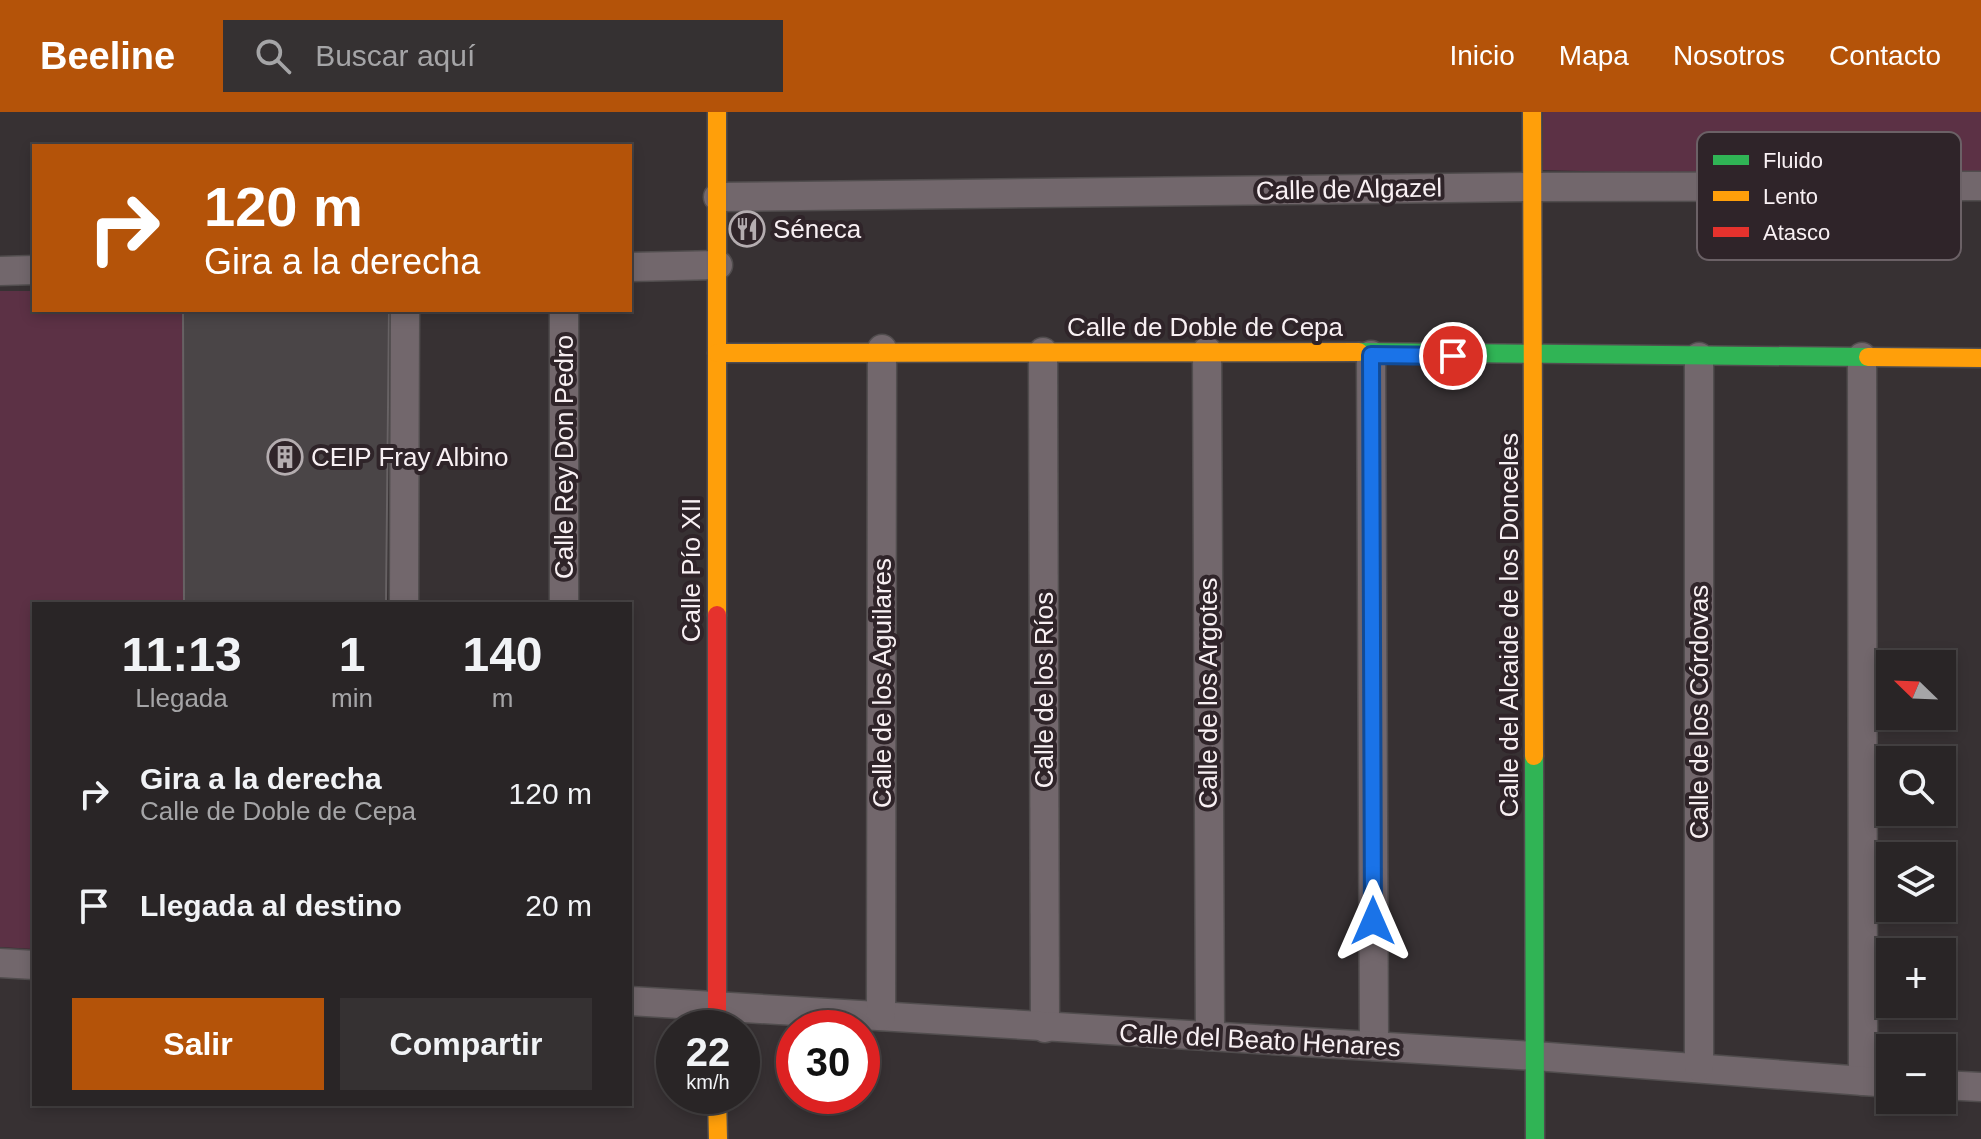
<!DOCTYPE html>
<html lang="es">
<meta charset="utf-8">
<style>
body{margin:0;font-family:Helvetica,sans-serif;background:#353132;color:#f1f3f6;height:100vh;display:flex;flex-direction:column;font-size:30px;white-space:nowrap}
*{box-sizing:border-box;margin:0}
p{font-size:26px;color:#a5a5a7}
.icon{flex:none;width:44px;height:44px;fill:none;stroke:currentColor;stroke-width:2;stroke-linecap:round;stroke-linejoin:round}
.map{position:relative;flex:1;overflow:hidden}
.drawer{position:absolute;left:32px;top:490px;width:600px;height:504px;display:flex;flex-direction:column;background:#292526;border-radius:0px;box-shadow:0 4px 12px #0003,0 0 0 2px #454243}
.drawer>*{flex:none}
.hud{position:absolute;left:32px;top:32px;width:600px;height:168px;border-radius:0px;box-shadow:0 4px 12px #0003,0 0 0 2px #454243;background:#b45309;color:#fff;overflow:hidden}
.needle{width:52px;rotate:293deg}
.controls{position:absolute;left:1876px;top:538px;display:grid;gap:16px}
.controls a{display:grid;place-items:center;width:80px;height:80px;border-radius:0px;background:#292526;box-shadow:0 4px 12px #0003,0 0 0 2px #454243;font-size:40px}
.speed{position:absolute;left:656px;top:898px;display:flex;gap:16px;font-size:40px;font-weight:700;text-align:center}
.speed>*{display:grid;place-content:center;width:104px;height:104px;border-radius:50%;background:#292526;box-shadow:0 4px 12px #0003,0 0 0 2px #454243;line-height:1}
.speed small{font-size:20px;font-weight:400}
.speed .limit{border:12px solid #d22;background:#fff;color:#111}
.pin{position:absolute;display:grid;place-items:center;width:68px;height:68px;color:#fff;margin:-34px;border:4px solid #fff;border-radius:50%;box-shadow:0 2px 8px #0007}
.me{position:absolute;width:88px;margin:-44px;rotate:0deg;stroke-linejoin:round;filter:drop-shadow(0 0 6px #0008)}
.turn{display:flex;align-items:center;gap:28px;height:168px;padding:0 40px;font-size:36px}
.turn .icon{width:104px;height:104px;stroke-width:2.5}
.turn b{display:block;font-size:56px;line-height:68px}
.eta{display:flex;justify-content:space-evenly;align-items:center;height:136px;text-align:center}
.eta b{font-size:48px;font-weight:600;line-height:56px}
.primary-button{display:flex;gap:16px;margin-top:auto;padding:16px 40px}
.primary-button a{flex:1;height:92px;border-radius:0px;background:#b45309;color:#fff;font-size:32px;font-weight:600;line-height:92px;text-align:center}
.primary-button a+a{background:#353132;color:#f1f3f6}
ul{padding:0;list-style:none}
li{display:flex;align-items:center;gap:24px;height:112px;padding:0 40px}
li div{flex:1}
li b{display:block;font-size:30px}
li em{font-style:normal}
header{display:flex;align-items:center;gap:48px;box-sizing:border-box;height:112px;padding:0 40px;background:#b45309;color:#fff}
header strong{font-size:38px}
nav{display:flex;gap:44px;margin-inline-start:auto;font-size:28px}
.search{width:560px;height:72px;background:#353132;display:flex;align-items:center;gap:20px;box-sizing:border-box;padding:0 28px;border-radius:0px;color:#a5a5a7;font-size:30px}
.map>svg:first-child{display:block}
.green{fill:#5c3145}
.building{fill:#4a4547;stroke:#676264;stroke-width:2}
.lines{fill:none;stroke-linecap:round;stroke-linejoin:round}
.street-casing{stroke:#514d4e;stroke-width:31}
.fast-casing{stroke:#514d4e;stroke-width:21}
.slow-casing{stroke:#514d4e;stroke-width:21}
.jam-casing{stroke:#514d4e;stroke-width:21}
.street{stroke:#72676c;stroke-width:28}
.fast{stroke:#30b455;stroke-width:18}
.slow{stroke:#ff9f0a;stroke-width:18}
.jam{stroke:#e5322d;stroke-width:18}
.route-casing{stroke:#114b97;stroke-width:20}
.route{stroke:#1a73e8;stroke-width:14}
.labels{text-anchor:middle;stroke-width:8;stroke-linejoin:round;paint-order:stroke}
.street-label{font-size:26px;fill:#f8f0f3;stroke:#2f2429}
.poi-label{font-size:26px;fill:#f8f0f3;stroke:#2f2429;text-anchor:start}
.key{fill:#2f2429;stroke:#6b6166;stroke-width:2}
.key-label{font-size:22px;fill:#f8f0f3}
</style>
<header>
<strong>Beeline</strong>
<div class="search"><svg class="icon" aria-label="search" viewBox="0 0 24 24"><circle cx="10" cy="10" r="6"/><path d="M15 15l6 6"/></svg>Buscar aquí</div>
<nav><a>Inicio</a><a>Mapa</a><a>Nosotros</a><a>Contacto</a></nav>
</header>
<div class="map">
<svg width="1981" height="1027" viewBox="0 0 1981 1027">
<rect width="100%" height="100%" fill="#373133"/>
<g class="green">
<polygon points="1543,0 1981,0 1981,70 1543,58"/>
<polygon points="0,179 34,179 34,198 183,198 184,492 34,492 34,837 0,835"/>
</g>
<polygon class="building" points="183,198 389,198 386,492 184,492"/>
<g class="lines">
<defs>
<g id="street">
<polyline points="718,85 1532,75 1981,74"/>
<polyline points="630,155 718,153"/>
<polyline points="0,159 34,158"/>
<polyline points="1207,239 1210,924"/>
<polyline points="1043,240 1045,916"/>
<polyline points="1371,243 1374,934"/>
<polyline points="1862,245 1863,969"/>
<polyline points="404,492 405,198"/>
<polyline points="564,492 564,198"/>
<polyline points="0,851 34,853"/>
<polyline points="630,889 1535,944 1890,971"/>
<polyline points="881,904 882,237"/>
<polyline points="1699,955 1699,245"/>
<polyline points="1942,973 1981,975"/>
</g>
<g id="fast">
<polyline points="1359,240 1868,245"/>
<polyline points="1534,644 1535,1027"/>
</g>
<g id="slow">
<polyline points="717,0 717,503"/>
<polyline points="1532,0 1534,644"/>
<polyline points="717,241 1359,240"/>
<polyline points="1868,245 1981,246"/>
<polyline points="717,984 718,1027"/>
</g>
<polyline id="jam" points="717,503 717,916"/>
</defs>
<use href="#street" class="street-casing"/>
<use href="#fast" class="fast-casing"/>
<use href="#slow" class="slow-casing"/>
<use href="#jam" class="jam-casing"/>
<use href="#street" class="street"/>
<use href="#fast" class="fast"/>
<use href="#slow" class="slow"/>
<use href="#jam" class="jam"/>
</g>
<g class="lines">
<defs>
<polyline id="route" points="1373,809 1371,243 1453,244"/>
</defs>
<use href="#route" class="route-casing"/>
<use href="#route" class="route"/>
</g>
<defs>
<symbol id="restaurant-ring" viewBox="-11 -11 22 22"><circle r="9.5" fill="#2f2429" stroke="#b4adb0" stroke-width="1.5"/><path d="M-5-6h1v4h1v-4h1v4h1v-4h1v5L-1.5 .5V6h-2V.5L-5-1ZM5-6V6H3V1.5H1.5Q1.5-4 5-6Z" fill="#b4adb0"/></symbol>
<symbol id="building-ring" viewBox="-11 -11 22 22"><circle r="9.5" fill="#2f2429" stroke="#b4adb0" stroke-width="1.5"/><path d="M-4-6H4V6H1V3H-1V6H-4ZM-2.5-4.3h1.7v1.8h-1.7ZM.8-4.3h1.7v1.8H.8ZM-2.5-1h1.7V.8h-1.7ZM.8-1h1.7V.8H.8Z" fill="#b4adb0"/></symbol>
</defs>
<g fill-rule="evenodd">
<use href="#restaurant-ring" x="727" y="97" width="40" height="40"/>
<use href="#building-ring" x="265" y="325" width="40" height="40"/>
</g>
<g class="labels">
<g class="street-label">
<text transform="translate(1349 77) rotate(-1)" y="9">Calle de Algazel</text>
<text x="1205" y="224">Calle de Doble de Cepa</text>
<text transform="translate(564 345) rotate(-90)" y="9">Calle Rey Don Pedro</text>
<text transform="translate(691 458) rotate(-90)" y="9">Calle Pío XII</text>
<text transform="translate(1509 513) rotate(-90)" y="9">Calle del Alcaide de los Donceles</text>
<text transform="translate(882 571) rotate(-90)" y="9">Calle de los Aguilares</text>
<text transform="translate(1044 578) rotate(-90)" y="9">Calle de los Ríos</text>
<text transform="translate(1208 581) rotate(-90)" y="9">Calle de los Argotes</text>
<text transform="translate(1699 600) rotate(-90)" y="9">Calle de los Córdovas</text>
<text transform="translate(1260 928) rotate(3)" y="9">Calle del Beato Henares</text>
</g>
<g class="poi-label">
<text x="773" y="126">Séneca</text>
<text x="311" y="354">CEIP Fray Albino</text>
</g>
</g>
<rect x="1697" y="20" width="264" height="128" rx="12" class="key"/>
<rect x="1713" y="43" width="36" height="10" fill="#30b455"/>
<rect x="1713" y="79" width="36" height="10" fill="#ff9f0a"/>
<rect x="1713" y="115" width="36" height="10" fill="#e5322d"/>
<g class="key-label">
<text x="1763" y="56">Fluido</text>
<text x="1763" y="92">Lento</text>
<text x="1763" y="128">Atasco</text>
</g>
</svg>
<div class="controls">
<a><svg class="needle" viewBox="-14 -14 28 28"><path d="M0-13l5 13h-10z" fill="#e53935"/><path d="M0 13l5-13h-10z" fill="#a5a5a7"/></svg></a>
<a><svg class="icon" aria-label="search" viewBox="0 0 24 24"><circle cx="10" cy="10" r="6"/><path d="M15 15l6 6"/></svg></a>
<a><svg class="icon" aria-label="layers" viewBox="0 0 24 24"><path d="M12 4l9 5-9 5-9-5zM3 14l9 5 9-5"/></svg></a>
<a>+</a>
<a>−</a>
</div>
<div class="speed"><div>22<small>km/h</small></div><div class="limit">30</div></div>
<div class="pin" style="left:1453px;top:244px;background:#d93025"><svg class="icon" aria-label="arrive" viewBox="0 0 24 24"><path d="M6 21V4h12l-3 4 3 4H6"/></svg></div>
<svg class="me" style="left:1373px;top:809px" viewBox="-20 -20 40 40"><path d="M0-17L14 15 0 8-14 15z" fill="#1a73e8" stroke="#fff" stroke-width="4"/></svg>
<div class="hud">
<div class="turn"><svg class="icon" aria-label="right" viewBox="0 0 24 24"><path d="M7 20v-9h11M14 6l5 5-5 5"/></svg><div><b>120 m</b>Gira a la derecha</div></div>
</div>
<section class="drawer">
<div class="eta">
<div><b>11:13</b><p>Llegada</p></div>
<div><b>1</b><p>min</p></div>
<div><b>140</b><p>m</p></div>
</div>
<ul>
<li><svg class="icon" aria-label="right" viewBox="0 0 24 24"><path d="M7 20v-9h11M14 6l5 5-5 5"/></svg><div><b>Gira a la derecha</b><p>Calle de Doble de Cepa</p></div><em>120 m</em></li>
<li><svg class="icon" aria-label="arrive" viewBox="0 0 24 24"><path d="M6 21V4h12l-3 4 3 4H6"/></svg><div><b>Llegada al destino</b></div><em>20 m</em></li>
</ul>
<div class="primary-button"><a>Salir</a><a>Compartir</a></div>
</section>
</div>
